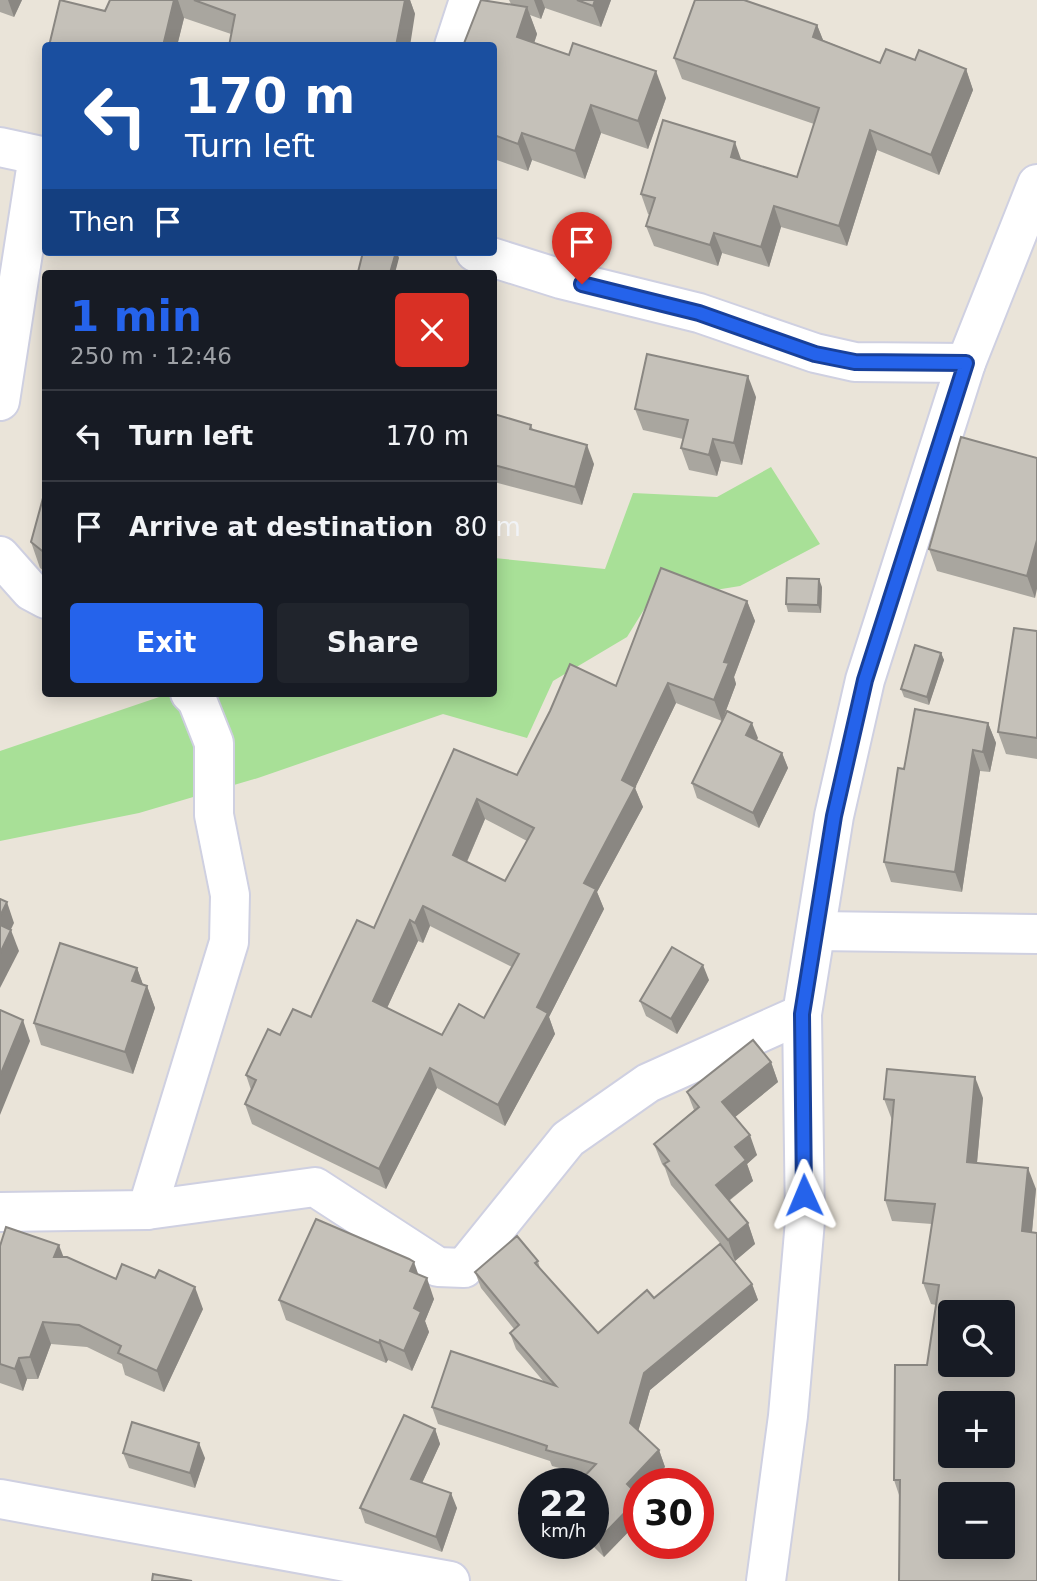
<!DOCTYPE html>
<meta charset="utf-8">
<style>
body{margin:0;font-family:"DejaVu Sans",sans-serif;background:#20242c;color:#f1f3f6;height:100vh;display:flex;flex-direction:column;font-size:26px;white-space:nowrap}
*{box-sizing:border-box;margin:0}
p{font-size:23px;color:#9ea1a6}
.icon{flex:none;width:38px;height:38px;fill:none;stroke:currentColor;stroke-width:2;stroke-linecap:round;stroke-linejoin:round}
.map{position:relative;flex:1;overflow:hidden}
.panel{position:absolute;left:42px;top:270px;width:455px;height:427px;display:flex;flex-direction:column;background:#171b24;border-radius:7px;box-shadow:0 4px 18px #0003}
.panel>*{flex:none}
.banner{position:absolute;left:42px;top:42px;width:455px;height:214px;border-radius:7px;box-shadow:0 4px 18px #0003;background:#1a4fa0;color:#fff;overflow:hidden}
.controls{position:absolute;left:938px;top:1300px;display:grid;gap:14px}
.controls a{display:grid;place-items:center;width:77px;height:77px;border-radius:7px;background:#171b24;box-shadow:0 4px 18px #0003;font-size:35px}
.speed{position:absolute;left:518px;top:1468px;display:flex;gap:14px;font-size:35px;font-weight:700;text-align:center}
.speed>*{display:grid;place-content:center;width:91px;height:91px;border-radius:50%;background:#171b24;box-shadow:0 4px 18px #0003;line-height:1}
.speed small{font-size:18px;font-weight:400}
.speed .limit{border:10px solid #d22;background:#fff;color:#111}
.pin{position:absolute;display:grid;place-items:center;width:60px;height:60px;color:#fff;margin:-72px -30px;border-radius:50% 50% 50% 0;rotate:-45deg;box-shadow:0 0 7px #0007}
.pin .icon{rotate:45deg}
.me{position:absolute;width:77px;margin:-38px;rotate:359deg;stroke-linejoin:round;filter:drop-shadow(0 0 5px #0008)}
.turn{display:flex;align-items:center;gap:24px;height:147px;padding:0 28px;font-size:32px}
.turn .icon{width:91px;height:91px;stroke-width:2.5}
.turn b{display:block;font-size:49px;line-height:60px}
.then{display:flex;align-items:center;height:66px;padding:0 28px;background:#0003;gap:14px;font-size:26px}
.round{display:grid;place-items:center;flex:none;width:74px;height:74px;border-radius:7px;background:#20242c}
.summary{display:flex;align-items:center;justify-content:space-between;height:119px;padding:0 28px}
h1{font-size:42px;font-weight:700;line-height:52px;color:#2563eb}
.button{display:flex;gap:14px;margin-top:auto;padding:14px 28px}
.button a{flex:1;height:80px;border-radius:7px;background:#2563eb;color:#fff;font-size:28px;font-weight:700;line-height:80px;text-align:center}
.button a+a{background:#20242c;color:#f1f3f6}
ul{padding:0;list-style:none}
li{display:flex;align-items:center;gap:21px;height:91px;padding:0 28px;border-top:2px solid #363941}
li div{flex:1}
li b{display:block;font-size:26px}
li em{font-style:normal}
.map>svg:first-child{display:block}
.green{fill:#a8e097}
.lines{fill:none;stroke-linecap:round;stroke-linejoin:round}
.minor-casing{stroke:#cfd0e1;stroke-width:42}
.minor{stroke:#fff;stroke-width:38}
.wall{fill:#a9a69f;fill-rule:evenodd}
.shaded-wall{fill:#8a8782}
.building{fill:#c5c1b9;stroke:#8a8782;stroke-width:2;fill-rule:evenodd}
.route-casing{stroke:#184099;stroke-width:18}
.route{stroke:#2563eb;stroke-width:12}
</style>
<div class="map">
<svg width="1037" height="1581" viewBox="0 0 1037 1581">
<rect width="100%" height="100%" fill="#eae4d9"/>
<polygon class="green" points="771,467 820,544 740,586 709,591 663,579 627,637 553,681 527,738 443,714 258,778 139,813 0,841 0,751 171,693 494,693 494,558 605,569 633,493 717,497"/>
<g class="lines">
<defs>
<g id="minor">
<polyline points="454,46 469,0"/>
<polyline points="0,147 46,157"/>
<polyline points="475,252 561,279 699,313 815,353 855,362 966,363"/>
<polyline points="0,401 38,156"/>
<polyline points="0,556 31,591 46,599"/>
<polyline points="816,931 1037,934"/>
<polyline points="147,1210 229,942 230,895 214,815 214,743 197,700 190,693"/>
<polyline points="0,1212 147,1210 315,1187 438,1267 464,1268 568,1139 648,1083 802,1014"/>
<polyline points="0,1499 450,1581"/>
<polyline points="766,1581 788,1416 805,1221 802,1014 834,816 865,680 966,363 1037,184"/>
</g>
</defs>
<use href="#minor" class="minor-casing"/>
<use href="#minor" class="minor"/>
</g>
<g class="wall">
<polygon points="0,0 22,0 14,17 0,12"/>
<polygon points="110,0 410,0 415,14 231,34 184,18 177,46 49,46 105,11"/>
<polygon points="509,0 611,0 601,27 545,8 541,19 530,15 537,34 534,43 666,98 648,149 601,133 585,179 532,160 528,171 494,159 494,46 511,4"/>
<polygon points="817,25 823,40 880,63 915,60 966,69 973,90 939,175 877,150 847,246 781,227 769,267 722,253 718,266 654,246 646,226 650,215 648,214 641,194 741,160 797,177 814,124 682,79 674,58"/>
<polygon points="756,397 742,465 721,461 717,476 689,470 681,448 683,439 643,430 635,409"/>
<polygon points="494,414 531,425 533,430 594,464 582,505 494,482"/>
<polygon points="1037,458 1035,598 937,571 929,549"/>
<polygon points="46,487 46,572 40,568 31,542"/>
<polygon points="822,587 821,613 788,612 786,604"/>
<path d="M747,601L755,621L734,677L736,684L722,721L676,703L635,788L643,807L597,892L604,909L549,1017L555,1034L505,1126L437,1088L386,1189L252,1124L245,1104L251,1090L246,1075L280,1035L311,1017L374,928L454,749L517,775L616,686ZM485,819L527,841L505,881L467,862ZM430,926L512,967L484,1018L442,1035L387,1008L418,941L423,943Z"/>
<polygon points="1037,631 1037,759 1006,754 998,732"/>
<polygon points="941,653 944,660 929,705 904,697 901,689"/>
<polygon points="988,723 996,743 990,772 980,771 962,892 891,882 884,862 904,769"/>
<polygon points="758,738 756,740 782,753 788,768 759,828 697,798 692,783"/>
<polygon points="137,968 143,985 147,986 155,1008 133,1074 41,1045 34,1023"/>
<polygon points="709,980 677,1034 646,1016 640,1001"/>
<polygon points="771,1062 778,1082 735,1117 757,1155 747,1164 753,1181 729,1201 748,1223 755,1244 735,1261 671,1185 665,1168 662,1164 654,1144 694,1110 687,1092"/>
<polygon points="983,1098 977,1163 1036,1189 1032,1232 900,1498 894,1480 927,1365 936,1305 931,1304 923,1283 932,1224 892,1221 885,1200 892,1120 884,1099"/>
<polygon points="0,1246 63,1257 116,1279 203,1309 164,1392 125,1375 122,1364 87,1347 51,1344 38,1379 27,1379 23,1391 0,1383"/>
<polygon points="538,1261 540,1269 598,1333 654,1298 752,1284 758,1300 650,1390 638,1431 659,1450 665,1467 648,1484 639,1484 638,1495 639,1496 639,1521 604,1557 591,1544 593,1544 593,1484 585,1475 552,1466 550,1461 438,1424 432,1407 544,1382 516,1349 510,1333 514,1329 481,1288 475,1272"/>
<polygon points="418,1275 434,1299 425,1321 429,1332 412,1371 388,1360 386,1363 286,1320 279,1300"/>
<polygon points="435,1429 440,1444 422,1483 457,1508 442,1552 365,1523 360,1508"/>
<polygon points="123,1453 205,1458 195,1488 129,1468"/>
</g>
<g class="shaded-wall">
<polygon points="8,0 22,0 14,17"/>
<polygon points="174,0 178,0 184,18 177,46 163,46"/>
<polygon points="405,0 410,0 415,14 410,46 396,46"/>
<polygon points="534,0 542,0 545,8 541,19"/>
<polygon points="595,0 611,0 601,27 593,6"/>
<polygon points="527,7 537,34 527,65 517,37"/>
<polygon points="817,25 825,45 813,37"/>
<polygon points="966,69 973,90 939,175 931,155"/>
<polygon points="656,71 666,98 648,149 638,121"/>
<polygon points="591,105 601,133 585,179 575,151"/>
<polygon points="870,130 877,150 847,246 839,226"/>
<polygon points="522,133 532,160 528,171 518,144"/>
<polygon points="735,142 742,162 731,157"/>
<polygon points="774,206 781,227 769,267 761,247"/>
<polygon points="714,233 722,253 718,266 710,245"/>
<polygon points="396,252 397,252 399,258 395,273 390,273"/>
<polygon points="748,376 756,397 742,465 734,443"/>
<polygon points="713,439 721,461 717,476 709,455"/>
<polygon points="587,445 594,464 582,505 575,487"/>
<polygon points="1037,540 1037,589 1035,598 1027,576"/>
<polygon points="819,579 822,587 821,613 818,605"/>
<polygon points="747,601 755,621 734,677 736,684 722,721 714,700 724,662"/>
<polygon points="941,653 944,660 929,705 927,697"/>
<polygon points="668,683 676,703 635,788 643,807 597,892 604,909 549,1017 555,1034 505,1126 498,1105 537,1007 622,780"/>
<polygon points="752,723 758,738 751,750 746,735"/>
<polygon points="988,723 996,743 990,772 983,752"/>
<polygon points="973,750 980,771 962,892 955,872"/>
<polygon points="782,753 788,768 759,828 753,813"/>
<polygon points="477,799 485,819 461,875 453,855"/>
<polygon points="7,902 14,923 4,944 0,933 0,916"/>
<polygon points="423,906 430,926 423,943 415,923"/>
<polygon points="410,920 418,941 381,1021 373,1001"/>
<polygon points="11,930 19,951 0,988 0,953"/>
<polygon points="703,965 709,980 677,1034 671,1019"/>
<polygon points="137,968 145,990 132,981"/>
<polygon points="147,986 155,1008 133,1074 125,1052"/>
<polygon points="23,1020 30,1041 0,1115 0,1076"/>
<polygon points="771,1062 778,1082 729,1122 722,1102"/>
<polygon points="430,1068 437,1088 386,1189 379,1169"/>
<polygon points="975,1077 983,1098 975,1183 967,1162"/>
<polygon points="750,1135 757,1155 747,1164 753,1181 723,1205 716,1185 735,1147"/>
<polygon points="1028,1168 1036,1189 1030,1252 1022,1231"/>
<polygon points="748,1223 755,1244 735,1261 728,1240"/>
<polygon points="59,1245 67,1266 54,1257"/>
<polygon points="414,1262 421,1282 410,1271"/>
<polygon points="427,1278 434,1299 425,1321 429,1332 412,1371 404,1351 414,1308"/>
<polygon points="752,1284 758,1300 650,1390 636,1439 630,1423 644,1373"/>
<polygon points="195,1287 203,1309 164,1392 157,1371"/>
<polygon points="43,1322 51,1344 38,1379 30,1357"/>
<polygon points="380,1340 388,1360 386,1363 379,1343"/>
<polygon points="19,1358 27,1379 23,1391 15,1369"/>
<polygon points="435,1429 440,1444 417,1494 411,1479"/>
<polygon points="199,1443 205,1458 195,1488 190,1473"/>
<polygon points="659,1450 665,1467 648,1484 639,1484 639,1494 633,1501 627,1484"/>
<polygon points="451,1493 457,1508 442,1552 436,1537"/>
<polygon points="639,1498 639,1521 604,1557 598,1540"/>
</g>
<g class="building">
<polygon points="60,0 105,11 110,0 174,0 163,46 49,46"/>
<polygon points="194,0 405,0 396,46 229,46 235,15"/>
<polygon points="481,0 527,7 517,37 569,55 573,43 656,71 638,121 591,105 575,151 522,133 518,144 494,135 494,46 463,46"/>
<polygon points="577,0 595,0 593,6"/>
<polygon points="695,0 744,0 817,25 813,37 880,63 886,49 915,60 919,50 966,69 931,155 870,130 839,226 774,206 761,247 714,233 710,245 646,226 655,198 641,194 663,120 735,142 731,157 797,177 819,108 674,58"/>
<polygon points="363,252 396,252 390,273 358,272"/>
<polygon points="647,354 748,376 734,443 713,439 709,455 681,448 688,420 635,409"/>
<polygon points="494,414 531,425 530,429 587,445 575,487 494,465"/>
<polygon points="961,437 1037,458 1037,540 1027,576 929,549"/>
<polygon points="46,487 46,554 31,542"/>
<path d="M661,568L747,601L724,662L729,663L714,700L668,683L622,780L635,787L584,883L596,889L537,1007L548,1013L498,1105L430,1068L379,1169L245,1104L256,1080L246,1075L268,1029L280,1035L293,1009L311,1017L357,920L374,928L454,749L517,775L550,711L570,664L616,686ZM477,799L534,828L505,881L453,855ZM423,906L519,954L484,1018L459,1004L442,1035L373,1001L410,920L415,923Z"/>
<polygon points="787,578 819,579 818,605 786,604"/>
<polygon points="1014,628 1037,631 1037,738 998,732"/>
<polygon points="915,645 941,653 927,697 901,689"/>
<polygon points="915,709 988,723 983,752 973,750 955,872 884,862 898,768 904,769"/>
<polygon points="727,711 752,723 746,735 782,753 753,813 692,783"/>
<polygon points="0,899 7,902 0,916"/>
<polygon points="0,925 11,930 0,953"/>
<polygon points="60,943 137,968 132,981 147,986 125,1052 34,1023"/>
<polygon points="672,947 703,965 671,1019 640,1001"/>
<polygon points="0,1010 23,1020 0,1076"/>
<polygon points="753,1040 771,1062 722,1102 750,1135 735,1147 746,1160 716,1185 748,1223 728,1240 664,1164 669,1161 654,1144 699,1107 687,1092"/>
<path d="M887,1069L975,1077L967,1162L1028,1168L1022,1231L1037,1233V1581H899L900,1480H894L895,1365H927L939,1285L923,1283L935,1204L885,1200L894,1100L884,1099ZM950,1312H1003V1365H950ZM950,1404H1003V1456H950ZM950,1494H1003V1547H950Z"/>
<polygon points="316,1219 409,1259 414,1262 410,1271 427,1278 414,1308 421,1312 404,1351 380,1340 379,1343 279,1300"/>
<polygon points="6,1227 59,1245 54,1257 67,1257 116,1279 122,1264 155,1278 159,1270 195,1287 157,1371 118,1353 121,1346 79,1325 43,1322 30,1357 19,1358 15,1369 0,1364 0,1246"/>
<polygon points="517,1236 538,1261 535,1263 598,1333 647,1290 654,1298 720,1244 752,1284 644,1373 630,1423 659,1450 627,1484 639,1496 639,1498 598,1540 593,1535 593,1484 577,1484 596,1464 546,1450 547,1446 432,1407 451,1351 556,1386 510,1333 519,1325 475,1272"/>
<polygon points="404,1415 435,1429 411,1479 451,1493 436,1537 360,1508"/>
<polygon points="132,1422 199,1443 190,1473 123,1453"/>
<polygon points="153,1574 192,1581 152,1581"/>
</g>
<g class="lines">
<defs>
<polyline id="route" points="582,284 699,313 815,354 855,362 966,363 865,680 834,816 802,1014 804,1195"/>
</defs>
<use href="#route" class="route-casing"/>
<use href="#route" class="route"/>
</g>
</svg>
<div class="controls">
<a><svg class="icon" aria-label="search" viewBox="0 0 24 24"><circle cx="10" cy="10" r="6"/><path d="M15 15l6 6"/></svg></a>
<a>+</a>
<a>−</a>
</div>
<div class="speed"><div>22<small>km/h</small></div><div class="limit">30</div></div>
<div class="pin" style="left:582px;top:284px;background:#d93025"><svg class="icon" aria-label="arrive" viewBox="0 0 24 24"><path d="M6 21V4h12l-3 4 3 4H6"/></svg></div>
<svg class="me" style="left:804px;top:1195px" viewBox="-20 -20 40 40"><path d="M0-17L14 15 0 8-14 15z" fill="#2563eb" stroke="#fff" stroke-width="4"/></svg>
<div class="banner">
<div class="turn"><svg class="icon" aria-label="left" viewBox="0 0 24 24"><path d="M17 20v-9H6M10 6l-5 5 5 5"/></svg><div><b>170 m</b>Turn left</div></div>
<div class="then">Then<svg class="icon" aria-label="arrive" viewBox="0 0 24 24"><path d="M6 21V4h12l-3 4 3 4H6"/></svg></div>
</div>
<section class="panel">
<div class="summary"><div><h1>1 min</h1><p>250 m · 12:46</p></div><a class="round" style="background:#d93025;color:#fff"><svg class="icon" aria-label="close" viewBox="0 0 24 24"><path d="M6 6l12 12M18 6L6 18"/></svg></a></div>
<ul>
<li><svg class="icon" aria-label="left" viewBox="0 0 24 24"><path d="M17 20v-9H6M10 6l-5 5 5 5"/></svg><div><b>Turn left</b></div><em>170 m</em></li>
<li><svg class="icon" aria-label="arrive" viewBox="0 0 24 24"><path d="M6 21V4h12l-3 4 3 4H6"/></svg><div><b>Arrive at destination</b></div><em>80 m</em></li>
</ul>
<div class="button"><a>Exit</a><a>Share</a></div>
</section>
</div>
